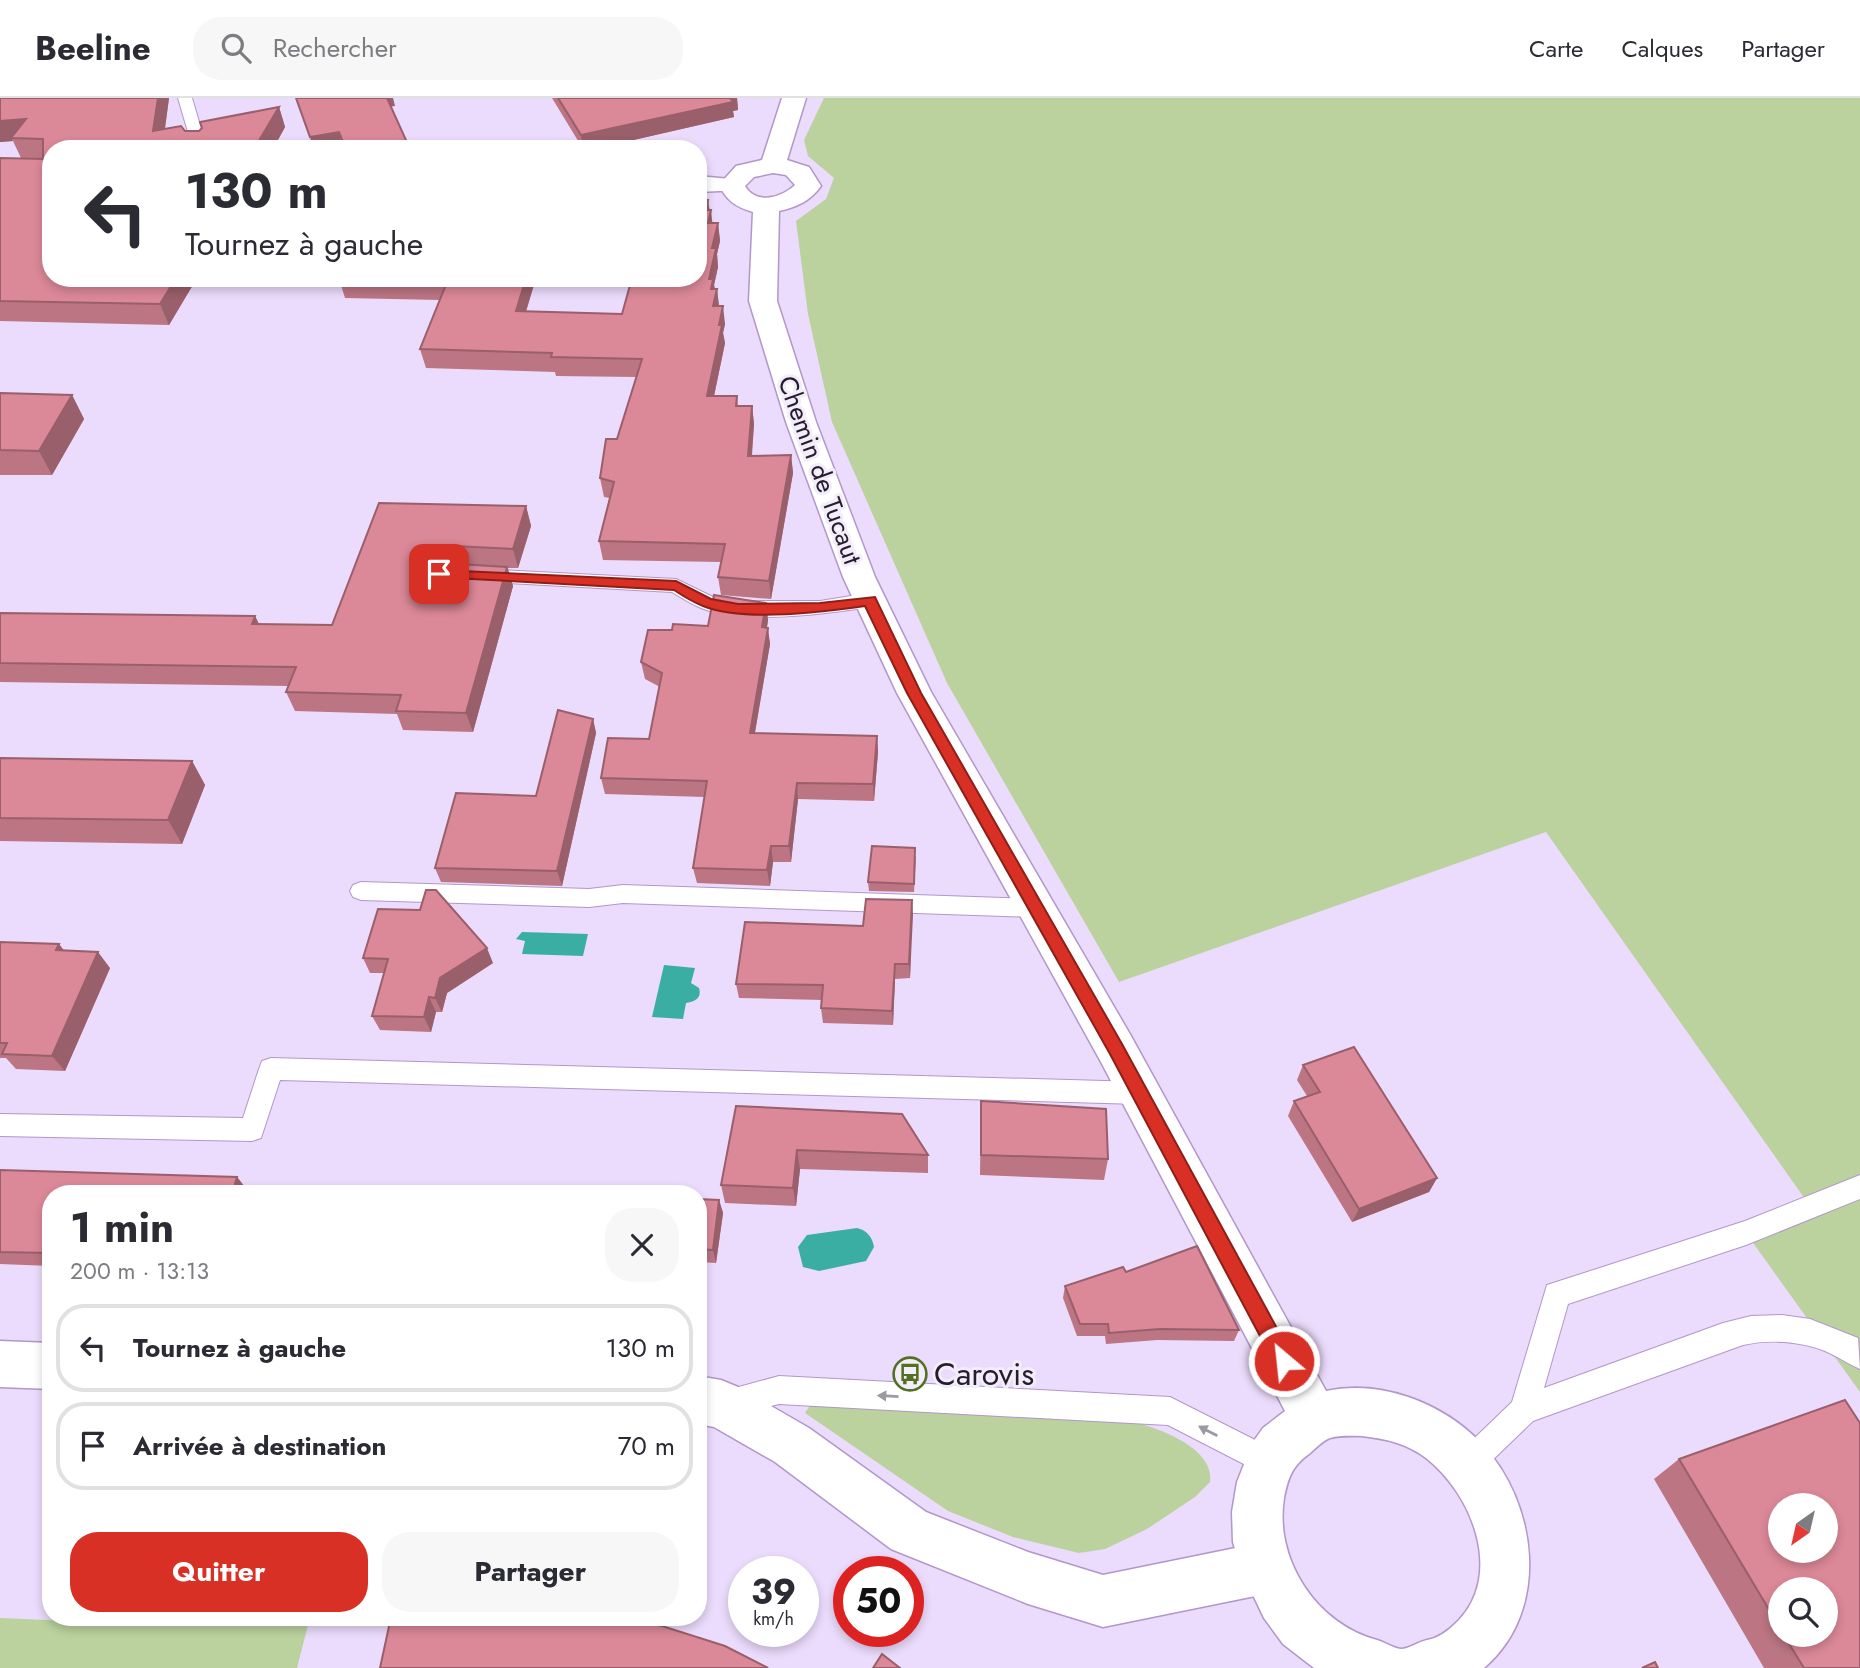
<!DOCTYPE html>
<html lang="fr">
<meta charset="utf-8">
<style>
body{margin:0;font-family:Jost,sans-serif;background:#f7f7f7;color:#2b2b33;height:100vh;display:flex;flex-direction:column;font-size:26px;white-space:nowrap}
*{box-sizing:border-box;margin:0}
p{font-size:23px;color:#7c7c81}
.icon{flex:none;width:38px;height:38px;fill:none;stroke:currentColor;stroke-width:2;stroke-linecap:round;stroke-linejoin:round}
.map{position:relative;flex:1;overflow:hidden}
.side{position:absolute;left:42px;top:1087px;width:665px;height:441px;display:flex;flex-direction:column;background:#fff;border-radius:28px;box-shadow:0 4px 10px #0003}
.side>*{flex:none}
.hud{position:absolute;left:42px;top:42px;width:665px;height:147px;border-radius:28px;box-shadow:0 4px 10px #0003;background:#fff;color:#2b2b33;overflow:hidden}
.needle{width:46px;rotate:214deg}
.buttons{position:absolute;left:1768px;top:1395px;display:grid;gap:14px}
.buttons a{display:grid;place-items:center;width:70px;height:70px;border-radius:50%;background:#fff;box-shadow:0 4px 10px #0003;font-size:35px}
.speed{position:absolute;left:728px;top:1458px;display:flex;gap:14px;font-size:35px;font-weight:700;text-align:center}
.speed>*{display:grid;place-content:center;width:91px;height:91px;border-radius:50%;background:#fff;box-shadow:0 4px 10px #0003;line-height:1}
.speed small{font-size:18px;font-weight:400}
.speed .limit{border:10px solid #d22;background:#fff;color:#111}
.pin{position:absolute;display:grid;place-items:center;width:60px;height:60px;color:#fff;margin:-30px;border-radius:14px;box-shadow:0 4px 10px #0006}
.me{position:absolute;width:77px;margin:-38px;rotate:332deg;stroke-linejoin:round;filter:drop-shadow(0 0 5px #0008)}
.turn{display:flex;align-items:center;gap:24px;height:147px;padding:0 28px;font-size:32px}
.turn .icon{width:91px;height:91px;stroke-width:2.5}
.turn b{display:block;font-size:49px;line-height:60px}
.round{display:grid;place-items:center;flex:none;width:74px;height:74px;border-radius:28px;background:#f7f7f7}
.overview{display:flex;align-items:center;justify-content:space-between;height:119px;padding:0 28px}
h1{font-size:42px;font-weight:700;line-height:52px}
.cta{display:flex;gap:14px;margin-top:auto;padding:14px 28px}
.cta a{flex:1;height:80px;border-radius:28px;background:#d93025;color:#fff;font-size:28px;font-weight:700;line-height:80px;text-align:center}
.cta a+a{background:#f7f7f7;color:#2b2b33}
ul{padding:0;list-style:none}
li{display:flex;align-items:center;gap:21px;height:88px;margin:0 14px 10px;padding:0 14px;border:4px solid #e1e1e2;border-radius:28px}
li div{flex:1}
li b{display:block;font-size:26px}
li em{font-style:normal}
header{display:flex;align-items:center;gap:42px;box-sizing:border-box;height:98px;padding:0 35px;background:#fff;border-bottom:2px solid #e1e1e2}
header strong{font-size:33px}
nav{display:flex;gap:38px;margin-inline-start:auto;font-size:24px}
.search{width:490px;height:63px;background:#f7f7f7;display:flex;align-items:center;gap:18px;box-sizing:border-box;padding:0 24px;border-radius:28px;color:#7c7c81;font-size:26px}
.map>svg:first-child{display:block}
.green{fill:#bbd29e}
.water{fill:#3baea4}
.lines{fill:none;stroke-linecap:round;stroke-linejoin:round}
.service-casing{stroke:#b197ca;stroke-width:2}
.minor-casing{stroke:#b197ca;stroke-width:3}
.secondary-casing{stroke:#b197ca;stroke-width:3}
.service{fill:#fff;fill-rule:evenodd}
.minor{fill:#fff;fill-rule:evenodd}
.secondary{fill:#fff;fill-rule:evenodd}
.wall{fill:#bc7583;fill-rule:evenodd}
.shaded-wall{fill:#995f6a}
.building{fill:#db8898;stroke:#995f6a;stroke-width:2;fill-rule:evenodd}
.oneway{fill:#9d99a2}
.route{fill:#d93025;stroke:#8d1f18;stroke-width:2}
.labels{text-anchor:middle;stroke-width:6;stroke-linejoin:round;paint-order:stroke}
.street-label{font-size:26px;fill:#261c30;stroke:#f2edf8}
.near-poi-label{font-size:32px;fill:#261c30;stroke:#f2edf8;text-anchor:start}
</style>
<header>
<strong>Beeline</strong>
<div class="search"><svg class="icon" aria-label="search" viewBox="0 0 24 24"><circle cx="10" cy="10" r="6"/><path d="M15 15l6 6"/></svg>Rechercher</div>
<nav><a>Carte</a><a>Calques</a><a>Partager</a></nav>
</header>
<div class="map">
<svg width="1860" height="1570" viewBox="0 0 1860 1570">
<rect width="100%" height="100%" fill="#ebdbfc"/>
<g class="green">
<polygon points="824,0 1860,0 1860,1294 1746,1135 1810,1108 1546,734 1119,884 947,585 832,324 808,216 796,123 826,101 834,80 808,58 804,42"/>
<path d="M811,1306L1129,1322C1156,1330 1214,1348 1210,1384L1195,1399L1147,1431L1105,1451L1079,1455L1013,1439L948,1413L805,1315Z"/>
<polygon points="72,1519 310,1519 297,1570 0,1570 0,1520 71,1523"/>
</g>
<g class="water">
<polygon points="522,834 588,836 583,858 522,856 525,843 516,841"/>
<path d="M664,867L695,870L691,885L699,890C702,900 695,904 686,905L683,921L652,919Z"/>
<path d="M857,1130C868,1133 872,1139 874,1149L866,1163L819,1173L803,1169L798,1149L807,1137Z"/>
</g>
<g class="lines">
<defs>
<g id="service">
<polygon points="178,0 192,0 207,51 193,51"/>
<path d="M479,471L676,481L713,499L738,503H820L870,495L877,497L880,502L877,507L870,509C825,516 744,527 701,510C691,506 682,500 672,494L472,483L469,478L472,473Z"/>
<polygon points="361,784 589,791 623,787 1035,801 1043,803 1047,810 1043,817 1035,819 623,805 589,809 361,802 353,799 350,793 353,787"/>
<polygon points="271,960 1140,984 1149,987 1153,995 1149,1003 1140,1006 280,982 261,1040 252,1043 0,1038 0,1016 243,1020 259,971 262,963"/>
<path d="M1860,1077V1101L1746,1147L1568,1206L1544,1290L1723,1225L1751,1218L1782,1217L1810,1221L1858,1240L1860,1271C1848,1266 1837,1258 1825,1253C1800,1243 1769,1241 1743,1247L1533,1323L1478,1376L1468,1381L1458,1376L1453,1366L1458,1356L1512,1304L1547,1187L1745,1123Z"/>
<polygon points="779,1278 1170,1299 1279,1354 1284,1364 1279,1374 1269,1379 1168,1327 779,1306 727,1319 717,1315 713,1305 717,1295"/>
</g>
<g id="minor">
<polygon points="698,78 741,82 745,87 741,92 698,94"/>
<polygon points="0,1243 51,1245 51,1291 0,1289"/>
<polygon points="698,1278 721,1282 738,1289 809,1330 926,1414 1028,1454 1103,1477 1265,1444 1283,1452 1291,1470 1283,1488 1265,1496 1103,1529 1028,1506 891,1451 775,1364 714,1329 698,1326"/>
</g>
<path id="secondary" d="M782,0H806L787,62L809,69L821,88C810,103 797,109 779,113L777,203L816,324L875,479L931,594L1131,938L1326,1293C1381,1281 1443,1305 1481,1345C1538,1405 1551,1513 1484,1570H1314L1283,1546L1264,1520L1242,1474L1233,1444L1232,1414L1237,1384L1253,1344L1263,1330L1285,1313L1101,964L897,595L843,479L786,324L749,203L753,114C736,109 727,103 719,87L736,68L762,62ZM773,75L786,77L795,87C781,100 756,107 745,88L754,79ZM1362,1338C1386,1341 1406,1345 1426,1360C1472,1396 1504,1476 1458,1523C1449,1532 1439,1540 1427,1542C1418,1544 1410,1550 1402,1551C1395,1551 1384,1544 1377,1542C1317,1526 1274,1462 1284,1400C1288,1380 1292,1368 1309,1356C1315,1351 1322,1343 1330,1340C1340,1337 1352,1338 1362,1338Z"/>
</defs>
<use href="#service" class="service-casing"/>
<use href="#minor" class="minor-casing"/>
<use href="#secondary" class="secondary-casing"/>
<use href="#service" class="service"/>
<use href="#minor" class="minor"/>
<use href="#secondary" class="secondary"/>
</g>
<g class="wall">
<polygon points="0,0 169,0 165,31 185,33 199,33 279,9 285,29 273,51 51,51 51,180 197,180 169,227 0,223 0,60 38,61 21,60 13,43 0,44"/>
<polygon points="552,0 737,0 738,12 733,13 734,19 594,51 583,51"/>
<polygon points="700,97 700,102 708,102 712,125 718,125 720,143 717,156 718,169 714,187 715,191 717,191 719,208 725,226 723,235 725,245 714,298 737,298 738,308 752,308 754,326 752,358 791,357 793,375 771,501 721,497 718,479 721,464 603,462 599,443 610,400 604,399 600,380 617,341 636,279 556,278 555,274 426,270 420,251 440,202 345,200 339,181 328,180 536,180 526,214 622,216"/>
<polygon points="0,295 72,297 84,321 52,377 0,377"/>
<polygon points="379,405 526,408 531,428 518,470 508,470 513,488 473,634 403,632 397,616 295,613 286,594 289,588 0,584 0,515 255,518 259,526 332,527"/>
<polygon points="766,505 768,522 767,530 770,546 755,635 877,638 878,654 874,703 798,701 791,764 773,764 770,788 697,785 693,770 705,699 605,696 601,680 649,641 660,589 645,581 641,564 672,532 708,528"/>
<polygon points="593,621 596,635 562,788 441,784 435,770 536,698"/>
<polygon points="0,660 192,663 205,687 182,746 0,743"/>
<polygon points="916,758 914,794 869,793 868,784"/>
<polygon points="912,802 910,880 895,881 893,927 823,925 821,910 822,902 739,900 736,886 863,828"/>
<polygon points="0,844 59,846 64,853 110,870 65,973 16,971 6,960 0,960"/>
<polygon points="363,860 493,865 447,895 442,914 436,914 431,934 380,932 372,918 384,875 370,875"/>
<polygon points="1303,967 1437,1080 1429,1094 1352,1124 1288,1018 1294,1003 1307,998 1297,982"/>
<polygon points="981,1003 1108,1061 1104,1082 980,1077"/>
<polygon points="736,1008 928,1057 928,1075 800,1071 796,1108 725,1105 721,1087"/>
<polygon points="0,1072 237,1079 248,1093 248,1096 51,1096 51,1168 0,1166"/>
<polygon points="698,1101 719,1102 723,1115 716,1165 698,1164"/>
<polygon points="1126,1174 1239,1232 1234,1243 1157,1242 1106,1246 1105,1238 1077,1238 1063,1200 1065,1188"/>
<path d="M1679,1361L1860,1570H1764L1654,1381ZM1780,1491L1825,1536H1780Z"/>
</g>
<g class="shaded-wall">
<polygon points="158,0 169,0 162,51 153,33"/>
<polygon points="386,0 393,0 395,8 388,9"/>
<polygon points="729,0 737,0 738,12 733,13 734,19 594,51 583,51 581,37"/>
<polygon points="279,9 285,29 273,51 254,51"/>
<polygon points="26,21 11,40 13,43 0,44 0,23"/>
<polygon points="339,34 344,51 313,51 310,39"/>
<polygon points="708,102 710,117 711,112 713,131 710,143 706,112"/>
<polygon points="718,125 720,143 717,156 718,169 714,187 716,198 717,191 719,209 716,226 709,181 712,150"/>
<polygon points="176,180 197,180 169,227 160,206"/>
<polygon points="526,180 536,180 520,232 516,213"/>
<polygon points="723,208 725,226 723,235 725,245 710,317 707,298"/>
<polygon points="72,297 84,321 52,377 39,353"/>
<polygon points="752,308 754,326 750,377 748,358"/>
<polygon points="791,357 793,375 771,501 769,483"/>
<polygon points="526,408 531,428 518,470 513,451"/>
<polygon points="433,447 439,466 427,475 420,455 425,449"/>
<polygon points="507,469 513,488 473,634 466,615"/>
<polygon points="766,505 768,522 764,546 762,529"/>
<polygon points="255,518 264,537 252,526"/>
<polygon points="768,530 770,546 752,651 750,635"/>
<polygon points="593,621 596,635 562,788 557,773"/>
<polygon points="877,638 878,654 874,703 873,686"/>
<polygon points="192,663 205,687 182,746 168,722"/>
<polygon points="797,685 798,701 791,764 789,748"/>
<polygon points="771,748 773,764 770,788 767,772"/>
<polygon points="912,802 913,817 910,880 909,866"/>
<polygon points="59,846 71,862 56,852"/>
<polygon points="487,850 493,865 447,895 442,914 435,900 440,880"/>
<polygon points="98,854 110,870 65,973 52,958"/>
<polygon points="895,866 895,881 893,927 892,913"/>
<polygon points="429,899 436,914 431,934 424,919"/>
<polygon points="797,1052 800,1071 796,1108 793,1090"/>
<polygon points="237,1079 248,1093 248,1096 232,1096"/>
<polygon points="1437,1080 1429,1094 1352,1124 1359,1111"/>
<polygon points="719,1102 723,1115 716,1165 713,1152"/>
</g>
<g class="building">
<polygon points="0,0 158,0 153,33 181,28 185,33 199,33 202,30 200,24 279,9 254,51 51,51 51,180 176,180 160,206 0,203 0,60 43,61 43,41 11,40 26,21 0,23"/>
<polygon points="296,0 387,0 410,51 346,51 339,34 310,39"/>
<polygon points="558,0 730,0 733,4 581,37"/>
<polygon points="698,97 700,97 699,102 708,102 706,112 711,112 708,125 718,125 712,150 716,150 709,181 713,181 711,191 717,191 713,208 723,208 719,227 722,227 707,298 737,298 736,308 752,308 748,358 791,357 769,483 718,479 725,446 599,443 614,384 600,380 606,341 617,341 642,261 551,259 552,255 420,251 447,184 339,182 340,180 526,180 516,213 622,216 632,180 698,180"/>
<polygon points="0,295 72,297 39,353 0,352"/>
<polygon points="379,405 526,408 513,451 433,447 425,449 420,455 425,464 507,469 466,615 396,613 401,597 286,594 296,569 0,565 0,515 255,518 252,526 332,527"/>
<polygon points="714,497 766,505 762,529 768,530 750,635 877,638 873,686 797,685 789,748 771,748 767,772 693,770 707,683 601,680 608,640 649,641 662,575 641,564 648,532 672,532 673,526 708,528"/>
<polygon points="558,612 593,621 557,773 435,770 456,695 536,698"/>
<polygon points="0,660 192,663 168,722 0,720"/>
<polygon points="872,748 915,750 914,786 868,784"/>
<polygon points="426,792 436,792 487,850 440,880 435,900 429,899 424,919 372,918 388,861 363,860 378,811 420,812"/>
<polygon points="866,801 912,802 909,866 895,866 892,913 821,910 823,887 736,886 745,824 863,828"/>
<polygon points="0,844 59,846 56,852 98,854 52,958 2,956 7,945 0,945"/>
<polygon points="1354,949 1437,1080 1359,1111 1294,1003 1320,994 1303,967"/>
<polygon points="981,1003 1106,1011 1108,1061 981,1057"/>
<polygon points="736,1008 902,1016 928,1057 797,1052 793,1090 721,1087"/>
<polygon points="0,1072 237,1079 232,1096 51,1096 51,1155 0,1154"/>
<polygon points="341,1088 488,1092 487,1096 339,1096"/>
<polygon points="698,1101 719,1102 713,1152 698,1151"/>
<polygon points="1197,1148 1239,1232 1160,1231 1109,1235 1108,1226 1080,1226 1065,1188 1123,1169 1126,1174"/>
<path d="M1845,1302L1860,1325V1570H1804L1783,1536H1825V1491H1780V1530L1679,1361ZM1780,1407H1825V1452H1780Z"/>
<polygon points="391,1519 613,1519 662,1528 725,1548 768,1570 380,1570"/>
<polygon points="882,1556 900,1570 873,1570"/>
<polygon points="1655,1564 1658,1570 1642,1570"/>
</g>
<defs><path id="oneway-solid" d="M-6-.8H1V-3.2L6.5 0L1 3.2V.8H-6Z" transform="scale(1.75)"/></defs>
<g class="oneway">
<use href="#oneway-solid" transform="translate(888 1298) rotate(-177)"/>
<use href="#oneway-solid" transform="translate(1208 1333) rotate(-153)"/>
</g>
<path class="route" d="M439,472L676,483L711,501L738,506L820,505L875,499L921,595L1122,946L1291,1256L1294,1263L1291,1270L1284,1272L1277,1270L1110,956L907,595L865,508C824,514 742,524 703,508C693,504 683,498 674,492L434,479L432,476Z"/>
<defs>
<symbol id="bus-ring" viewBox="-11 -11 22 22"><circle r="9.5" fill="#f2edf8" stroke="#536f23" stroke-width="1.5"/><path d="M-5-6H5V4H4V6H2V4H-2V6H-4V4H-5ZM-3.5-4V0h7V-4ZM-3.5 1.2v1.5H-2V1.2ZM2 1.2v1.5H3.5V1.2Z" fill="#536f23"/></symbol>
</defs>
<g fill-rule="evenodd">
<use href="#bus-ring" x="891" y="1257" width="38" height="38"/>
</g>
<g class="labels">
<g class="street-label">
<text transform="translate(820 372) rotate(70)" y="9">Chemin de Tucaut</text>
</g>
<g class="near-poi-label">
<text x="934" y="1287">Carovis</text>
</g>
</g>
</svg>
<div class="buttons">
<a><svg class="needle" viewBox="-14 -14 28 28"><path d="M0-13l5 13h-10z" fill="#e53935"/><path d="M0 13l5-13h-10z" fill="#7c7c81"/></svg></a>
<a><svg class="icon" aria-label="search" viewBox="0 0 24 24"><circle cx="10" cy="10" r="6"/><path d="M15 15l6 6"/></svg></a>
</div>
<div class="speed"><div>39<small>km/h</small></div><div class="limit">50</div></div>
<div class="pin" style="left:439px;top:476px;background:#d93025"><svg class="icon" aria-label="arrive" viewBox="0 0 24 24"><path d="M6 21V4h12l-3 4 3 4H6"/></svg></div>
<svg class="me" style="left:1284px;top:1263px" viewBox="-20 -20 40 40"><circle r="17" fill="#d93025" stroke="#fff" stroke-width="3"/><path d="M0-11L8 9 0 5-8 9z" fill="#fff"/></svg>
<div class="hud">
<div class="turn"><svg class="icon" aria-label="left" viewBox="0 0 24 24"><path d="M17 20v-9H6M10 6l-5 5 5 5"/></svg><div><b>130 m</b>Tournez à gauche</div></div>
</div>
<section class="side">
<div class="overview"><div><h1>1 min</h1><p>200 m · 13:13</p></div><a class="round"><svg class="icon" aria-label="close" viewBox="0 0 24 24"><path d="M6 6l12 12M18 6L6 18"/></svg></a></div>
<ul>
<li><svg class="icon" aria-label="left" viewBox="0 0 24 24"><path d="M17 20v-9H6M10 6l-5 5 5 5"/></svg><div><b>Tournez à gauche</b></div><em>130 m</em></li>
<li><svg class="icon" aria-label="arrive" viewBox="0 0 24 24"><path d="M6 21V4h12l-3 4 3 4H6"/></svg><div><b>Arrivée à destination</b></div><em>70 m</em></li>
</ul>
<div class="cta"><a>Quitter</a><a>Partager</a></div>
</section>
</div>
